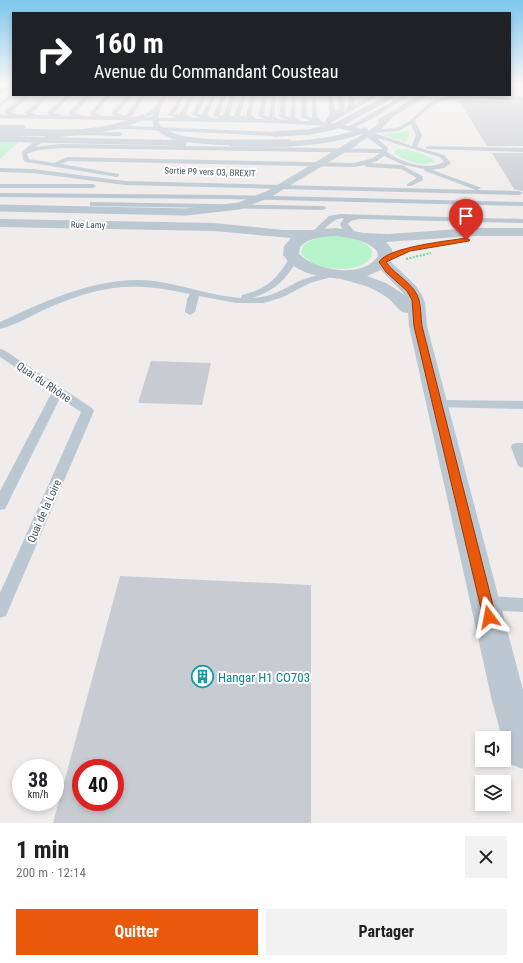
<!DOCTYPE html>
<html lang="fr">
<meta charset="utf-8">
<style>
body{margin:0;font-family:"Roboto Condensed",sans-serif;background:#f2f2f2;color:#202124;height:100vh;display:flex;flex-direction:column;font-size:15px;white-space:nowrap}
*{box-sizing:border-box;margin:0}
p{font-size:13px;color:#757577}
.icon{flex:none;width:22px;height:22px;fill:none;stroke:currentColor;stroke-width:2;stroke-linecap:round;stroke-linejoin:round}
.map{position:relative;height:823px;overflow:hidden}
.sheet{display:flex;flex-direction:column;background:#fff;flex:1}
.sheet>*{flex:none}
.banner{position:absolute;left:12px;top:12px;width:499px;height:84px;border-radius:0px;box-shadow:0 2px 6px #0003;background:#202124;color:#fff;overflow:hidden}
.controls{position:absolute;left:475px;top:731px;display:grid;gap:8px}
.controls a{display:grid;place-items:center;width:36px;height:36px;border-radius:0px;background:#fff;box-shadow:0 2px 6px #0003;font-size:20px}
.speed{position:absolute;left:12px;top:759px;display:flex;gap:8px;font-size:20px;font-weight:700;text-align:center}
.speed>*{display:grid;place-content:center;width:52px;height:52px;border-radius:50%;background:#fff;box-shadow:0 2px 6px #0003;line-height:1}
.speed small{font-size:10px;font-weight:400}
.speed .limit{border:6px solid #d22;background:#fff;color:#111}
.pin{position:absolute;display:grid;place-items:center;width:34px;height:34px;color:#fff;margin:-41px -17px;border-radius:50% 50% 50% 0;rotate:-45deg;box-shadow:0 0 4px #0007}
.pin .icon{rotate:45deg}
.me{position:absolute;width:44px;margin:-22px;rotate:347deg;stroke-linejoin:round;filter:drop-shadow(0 0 3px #0008)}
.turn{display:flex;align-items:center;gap:14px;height:84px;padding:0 16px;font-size:18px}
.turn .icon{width:52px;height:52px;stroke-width:2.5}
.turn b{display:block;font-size:28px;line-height:34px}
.round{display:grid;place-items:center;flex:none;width:42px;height:42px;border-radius:0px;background:#f2f2f2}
.headline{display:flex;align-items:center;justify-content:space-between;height:68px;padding:0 16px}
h1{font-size:24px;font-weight:700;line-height:30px}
.button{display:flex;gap:8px;margin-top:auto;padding:8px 16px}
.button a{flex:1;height:46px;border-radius:0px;background:#ea580c;color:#fff;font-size:16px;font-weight:700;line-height:46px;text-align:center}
.button a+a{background:#f2f2f2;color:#202124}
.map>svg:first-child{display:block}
.green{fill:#b5f3cb}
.building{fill:#c8ccd2;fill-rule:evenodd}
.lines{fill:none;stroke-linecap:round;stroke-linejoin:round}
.path{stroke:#69d59c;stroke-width:2;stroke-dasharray:2 1.5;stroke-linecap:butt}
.service{fill:#bbc8d1;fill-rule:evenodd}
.tertiary{fill:#bbc8d1;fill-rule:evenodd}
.service-bridge-far1{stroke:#bbc8d1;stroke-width:5.5}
.service-bridge{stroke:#bbc8d1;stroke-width:7}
.route{fill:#ea580c;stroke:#983908}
.labels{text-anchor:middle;stroke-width:4;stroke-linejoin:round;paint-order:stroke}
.far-street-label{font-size:9px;fill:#43515c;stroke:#fff}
.street-label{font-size:11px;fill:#43515c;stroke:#fff}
.near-culture-label{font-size:13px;fill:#0d838f;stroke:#fff;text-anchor:start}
</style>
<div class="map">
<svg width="523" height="823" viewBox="0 0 523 823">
<rect width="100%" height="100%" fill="#f0ecec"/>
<g class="green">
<polygon points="405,131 409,131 409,136 406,142 383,135"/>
<polygon points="0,138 23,138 0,159"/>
<path d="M400,149C412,150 423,154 433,159L435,161C424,168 403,160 394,153V151Z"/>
<path d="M339,236C351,238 365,240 372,251L371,258C358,275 312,271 301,253L303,246C312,237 326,236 339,236Z"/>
</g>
<g class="building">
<polygon points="465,100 523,102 523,146 487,146 459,101"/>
<polygon points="492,153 523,153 523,191 514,189"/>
<polygon points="151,361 211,363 202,405 138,403"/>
<path d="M120,576L311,585V823H53ZM81,768H115V802H81Z"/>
</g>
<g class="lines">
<polyline class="path" points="406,259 431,253"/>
<g class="service">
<polygon points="11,83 13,83 13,86 0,94 0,91"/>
<polygon points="11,94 15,95 0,107 0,103"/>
<path d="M25,95H30L11,112L18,115H28L25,113L26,112L45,95H50L32,113L37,115H51L48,114V112L66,95H71L54,113L61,115L73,116L69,114V112L86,95H91L75,113L83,116H93L90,115V113L106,95H111L95,113L103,116H116L111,114L127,95H132L117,113L126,116L141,95H146L131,117L176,118L168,115L181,95H185L174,114L179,115L191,95H195L185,114L194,118H200L192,115L202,95H206L198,114L202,115L212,95H216L207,115L214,118H220L213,116L222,95H226L219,115L223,116L231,95H235L229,115L241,119L234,116L242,95H246L240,115L246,117L251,95H255L251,115L257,119H265L258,116L263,95H267L264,115L269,117L272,95H276L274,116L278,119L287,120L279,117L282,95H286L285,116L290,117L292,95H296L295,117L300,121H311L301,117L302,95H306L307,116L312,118V95H316L317,117L322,122H325L330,113L328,95H332L335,111L339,108L338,95H342L345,108L340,112C349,108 350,104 348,95H352L355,103L354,105L373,95H379L330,123L349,126L404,95H410L375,117L355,127L372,132L374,129C382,129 392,129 399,127C412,122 423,105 436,99C449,93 505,97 523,97V101C506,100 452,96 439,102C431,105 421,114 415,121L422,135L417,147L444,155L451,163L444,168L432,170L479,187L481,188L478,190L519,191L523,193L519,195L125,185L33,173L0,172V168L33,169L125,181L476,190L425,171L424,169L404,165L384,156L377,161L370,163L402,165L422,176L423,180L411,186H407V184L417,178L401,169L367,167L364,165L354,167L68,161L61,164L119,174V176L117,177L26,162L23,160L22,152L33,142L46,136L0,137V133L120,132L123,134L120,136C94,136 57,131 35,147L60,144L383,149L366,136V134L327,126L276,123L0,118V114L8,115L5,113V111ZM411,124L416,135L412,146L374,133L399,131ZM377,138L440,157L444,162C427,171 402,163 387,152L388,148ZM60,148L380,153L373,158L354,163L67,157L54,163L29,159L27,154L38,150Z"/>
<path d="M163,95H167C163,103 157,116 146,116V114L156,106Z"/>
<polygon points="0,125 23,125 26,127 23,129 0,129"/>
<polygon points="107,125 275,132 278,134 275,136 105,128 104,127"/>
<polygon points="428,146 523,148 523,152 426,149 426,147"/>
<polygon points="0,184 93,184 96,186 93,188 0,188"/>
<polygon points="0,193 229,195 523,202 523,206 229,199 0,197"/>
<polygon points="90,202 323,206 327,208 323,210 93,206 90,206"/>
<path d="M340,214L523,219V223L359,219L351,221L348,224L357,234L353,236L342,229L340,224L344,218C333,218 327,227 319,235H313V231L329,216Z"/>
<path d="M293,256L297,259C288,279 273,292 252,298C272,297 282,290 299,281C309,277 321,274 332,271L336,274L335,276L310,283L283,297L264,303H236L199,296L195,312L190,315L185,312L187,299L190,294C133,281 101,285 48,308C32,315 16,325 0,329V322C48,300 100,275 154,281C183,285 211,296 241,298L242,295C268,288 276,280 290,257Z"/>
<polygon points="0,349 4,350 92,408 94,411 8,611 6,616 0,618 0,593 81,412 60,398 7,505 5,509 0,510 0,491 52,392 0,357"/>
<polygon points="438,400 523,401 523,409 434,407 432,404 434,401"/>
<polygon points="517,443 523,443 523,468 518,466 511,447 512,444"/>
<polygon points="486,596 523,598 523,612 486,610 480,608 478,603 480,598"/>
</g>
<path class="tertiary" d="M0,219L214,223L283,230H312L336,228L364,233L388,234L474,228H523V236H474L386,242L392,249L393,256L390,261L416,286L422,295L425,303L427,326L523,690V769L510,764L504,747V738H502L492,701L409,326L408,313C399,313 396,305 389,299C383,294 375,290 368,287C359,284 350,281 341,279C319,276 297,275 283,255L284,246L291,238L214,231L0,227ZM336,236C350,238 367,240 377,251L378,256C363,279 316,271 299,254L300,247C309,237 323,237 336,236ZM381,270L405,295L386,283L367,276Z"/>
<g class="service-bridge-far1">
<path d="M158,107L155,118L156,125C159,127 162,131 166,133C180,140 200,141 217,142C265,145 319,147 365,130"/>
<polyline points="381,121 424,95"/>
<path d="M0,130C48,132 99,138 143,117"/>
<polyline points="275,134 309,132 334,127 393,95"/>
<polyline points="0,139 183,143"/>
<polyline points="352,144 378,128 389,117"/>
</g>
<g class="service-bridge">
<polyline points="172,143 183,143"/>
<polyline points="232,143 289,143"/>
<polyline points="0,208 186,212 239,206 269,194 354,143"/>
</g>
</g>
<linearGradient id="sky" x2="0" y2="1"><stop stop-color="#7dc6ed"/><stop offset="0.42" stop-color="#f8f6f6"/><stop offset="1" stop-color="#f8f6f6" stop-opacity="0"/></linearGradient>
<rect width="523" height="198" fill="url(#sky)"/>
<path class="route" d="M466,238L470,240L469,241L410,251L386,262C395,275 415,284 419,300C421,308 421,318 422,326L496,617L494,621L489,623L485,621L483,617L414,326L412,300L407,291L386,272L379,262C388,247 448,241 466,238Z"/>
<defs>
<symbol id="building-ring" viewBox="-11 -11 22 22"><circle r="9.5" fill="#fff" stroke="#0f9aa8" stroke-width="1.5"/><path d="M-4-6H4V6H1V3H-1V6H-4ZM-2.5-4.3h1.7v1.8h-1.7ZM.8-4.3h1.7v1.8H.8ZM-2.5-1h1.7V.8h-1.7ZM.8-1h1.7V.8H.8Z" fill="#0f9aa8"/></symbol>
</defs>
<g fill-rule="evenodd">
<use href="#building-ring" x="190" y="664" width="25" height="25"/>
</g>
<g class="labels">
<g class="far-street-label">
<text transform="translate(210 172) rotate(2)" y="3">Sortie P9 vers O3, BREXIT</text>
<text transform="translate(88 225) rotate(1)" y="3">Rue Lamy</text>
</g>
<g class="street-label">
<text transform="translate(44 382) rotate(34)" y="4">Quai du Rhône</text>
<text transform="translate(44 511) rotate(-66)" y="4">Quai de la Loire</text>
</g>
<g class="near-culture-label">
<text x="218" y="682">Hangar H1 CO703</text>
</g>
</g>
</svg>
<div class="controls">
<a><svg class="icon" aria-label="sound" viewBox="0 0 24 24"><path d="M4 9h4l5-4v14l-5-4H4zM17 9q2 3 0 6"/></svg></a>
<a><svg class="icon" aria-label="layers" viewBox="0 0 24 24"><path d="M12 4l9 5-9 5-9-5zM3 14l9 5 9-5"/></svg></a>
</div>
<div class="speed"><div>38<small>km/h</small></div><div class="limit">40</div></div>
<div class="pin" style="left:466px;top:240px;background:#d93025"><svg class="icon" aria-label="arrive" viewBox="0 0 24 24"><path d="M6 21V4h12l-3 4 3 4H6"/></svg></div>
<svg class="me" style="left:489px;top:617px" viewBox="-20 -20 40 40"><path d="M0-17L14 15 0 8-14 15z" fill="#ea580c" stroke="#fff" stroke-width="4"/></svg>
<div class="banner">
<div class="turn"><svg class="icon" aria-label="right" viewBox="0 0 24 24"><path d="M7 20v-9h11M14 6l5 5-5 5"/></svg><div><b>160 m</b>Avenue du Commandant Cousteau</div></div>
</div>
</div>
<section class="sheet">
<div class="headline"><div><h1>1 min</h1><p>200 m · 12:14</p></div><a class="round"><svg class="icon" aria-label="close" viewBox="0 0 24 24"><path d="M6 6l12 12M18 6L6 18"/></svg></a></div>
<div class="button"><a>Quitter</a><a>Partager</a></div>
</section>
